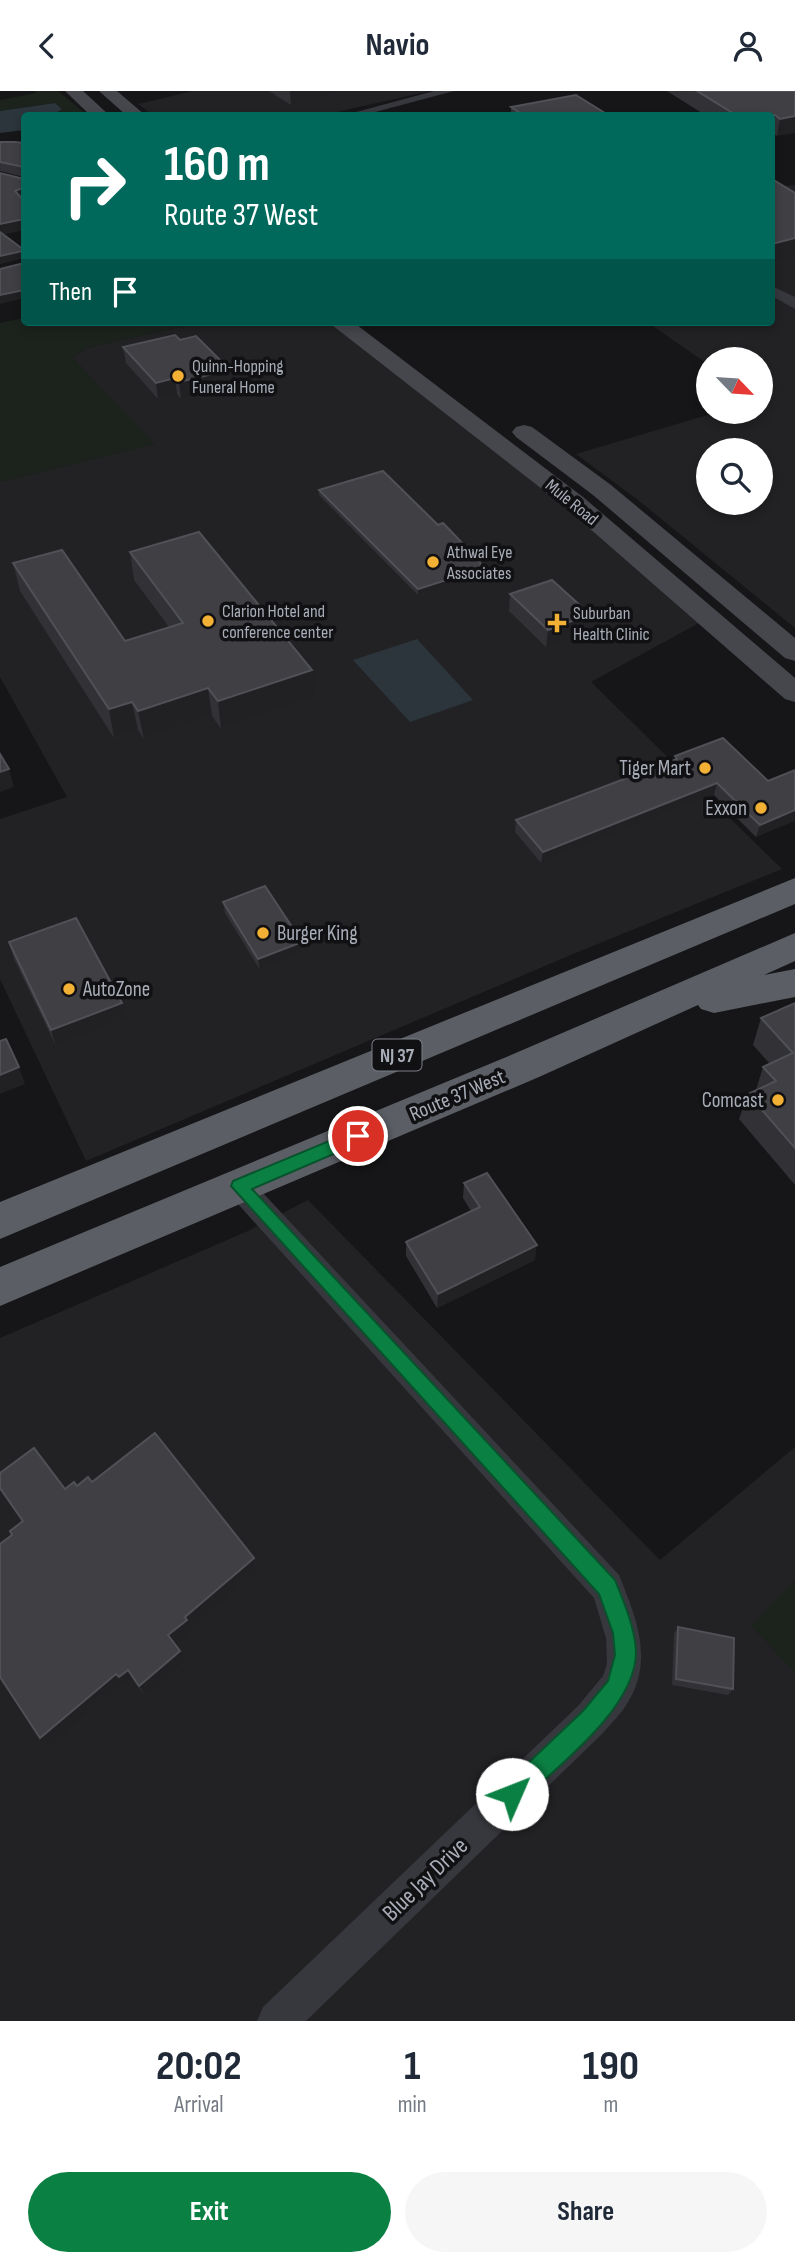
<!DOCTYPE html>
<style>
body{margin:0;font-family:"Sofia Sans Condensed",sans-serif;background:#f6f6f7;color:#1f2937;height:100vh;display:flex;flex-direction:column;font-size:26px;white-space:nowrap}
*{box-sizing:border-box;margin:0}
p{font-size:23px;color:#747a83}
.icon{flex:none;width:38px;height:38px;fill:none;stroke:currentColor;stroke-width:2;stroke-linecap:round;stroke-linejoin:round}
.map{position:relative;height:1930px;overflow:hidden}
.panel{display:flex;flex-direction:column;background:#fff;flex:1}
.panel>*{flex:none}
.hud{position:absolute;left:21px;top:21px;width:754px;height:214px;border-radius:7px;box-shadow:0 4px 10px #0003;background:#00695c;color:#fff;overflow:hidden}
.needle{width:46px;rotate:115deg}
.buttons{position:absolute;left:696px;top:256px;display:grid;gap:14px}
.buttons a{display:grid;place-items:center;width:77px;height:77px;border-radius:50%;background:#fff;box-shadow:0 4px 10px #0003;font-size:35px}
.pin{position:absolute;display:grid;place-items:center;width:60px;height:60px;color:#fff;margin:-30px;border:4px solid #fff;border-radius:50%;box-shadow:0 2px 7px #0007}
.me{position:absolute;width:77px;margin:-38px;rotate:46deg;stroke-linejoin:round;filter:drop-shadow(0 0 5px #0008)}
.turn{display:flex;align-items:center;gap:24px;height:147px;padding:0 28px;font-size:32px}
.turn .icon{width:91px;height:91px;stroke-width:2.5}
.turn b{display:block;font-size:49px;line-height:60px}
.then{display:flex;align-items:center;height:66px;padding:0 28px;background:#0003;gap:14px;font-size:26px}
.eta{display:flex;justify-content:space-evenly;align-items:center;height:119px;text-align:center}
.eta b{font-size:42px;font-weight:700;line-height:49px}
.cta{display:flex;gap:14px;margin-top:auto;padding:14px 28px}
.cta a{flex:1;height:80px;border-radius:42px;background:#0b8043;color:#fff;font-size:28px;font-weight:700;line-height:80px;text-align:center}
.cta a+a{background:#f6f6f7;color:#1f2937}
header{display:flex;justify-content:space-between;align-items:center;height:91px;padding:0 28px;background:#fff;font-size:32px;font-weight:700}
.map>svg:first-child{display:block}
.built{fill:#222225;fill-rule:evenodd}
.green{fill:#1c231d}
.water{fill:#2c353c}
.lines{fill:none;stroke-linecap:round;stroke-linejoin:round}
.minor{fill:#37383d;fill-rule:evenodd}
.secondary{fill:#45474d;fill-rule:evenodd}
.trunk{fill:#5b5e65;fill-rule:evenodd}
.wall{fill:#323236}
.shaded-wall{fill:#212124}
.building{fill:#3f3f44;stroke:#4f5156;stroke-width:2}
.route{fill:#0b8043;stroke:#07532c;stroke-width:2}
.poi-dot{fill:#f2b134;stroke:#111113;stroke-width:2.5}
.labels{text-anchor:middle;stroke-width:7;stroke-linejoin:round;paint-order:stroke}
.far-poi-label{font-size:18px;fill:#a8adb8;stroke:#111113;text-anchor:start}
.far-street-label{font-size:18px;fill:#a8adb8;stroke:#111113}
.shield{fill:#111113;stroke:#7b7e86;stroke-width:2}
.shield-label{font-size:19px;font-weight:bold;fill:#a8adb8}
.poi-label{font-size:21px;fill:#a8adb8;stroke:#111113;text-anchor:end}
.street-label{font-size:21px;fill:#a8adb8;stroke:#111113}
.near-street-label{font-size:24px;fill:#a8adb8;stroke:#111113}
</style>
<header><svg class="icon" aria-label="back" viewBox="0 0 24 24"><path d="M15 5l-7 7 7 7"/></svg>Navio<svg class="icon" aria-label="person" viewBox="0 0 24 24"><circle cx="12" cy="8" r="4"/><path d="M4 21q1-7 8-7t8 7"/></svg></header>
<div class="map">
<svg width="795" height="1930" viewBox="0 0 795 1930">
<rect width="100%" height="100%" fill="#161618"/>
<g class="built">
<polygon points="193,0 430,0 324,24 153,24 138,13"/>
<path d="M795,94V537L638,409L576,363L721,320H761V268H709V274L647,231H772V96ZM709,359H761V411H709Z"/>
<polygon points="201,231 328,231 562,413 699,532 591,591 782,778 573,863 86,1070 0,888 0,728 67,706 0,586 0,391 154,353 72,266 87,257"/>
<polygon points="308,1109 660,1469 795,1356 795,1930 0,1930 0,1247 248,1140"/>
</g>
<g class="green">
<polygon points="35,0 58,0 87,24 53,24 62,18 55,12 0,20 0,9 36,2"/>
<polygon points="24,227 24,231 201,231 87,257 72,266 155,353 0,391 0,232"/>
<polygon points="795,1489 795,1581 751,1535"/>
</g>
<g class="water">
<polygon points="55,12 62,18 53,24 24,24 24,39 0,42 0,20"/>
<polygon points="417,548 473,609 410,631 353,569"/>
</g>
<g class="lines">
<g class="minor">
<polygon points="434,0 454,0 364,24 345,24"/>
<polygon points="776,197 795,206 795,218 772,205 772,198"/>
<path d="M239,1083L249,1087L619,1484C636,1526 654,1569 628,1611C622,1622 612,1631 604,1641L306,1930H257L263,1916L578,1615L603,1585L607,1573L606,1547L594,1507L229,1103L225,1095L229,1087Z"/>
</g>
<g class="secondary">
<polygon points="65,0 83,0 109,24 90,24"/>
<polygon points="99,0 117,0 145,24 126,24"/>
<polygon points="328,231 353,231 583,406 795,587 795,611 785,608 565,416"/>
<polygon points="524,334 532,336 611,394 795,547 795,570 785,567 593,404 516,346 512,341 516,336"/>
</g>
<g class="trunk">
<polygon points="795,787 795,813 0,1148 0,1111"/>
<polygon points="795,842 795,870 764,884 795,878 795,906 714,922 701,918 698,914 539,986 0,1215 0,1176 511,964"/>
</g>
</g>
<g class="wall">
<polygon points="269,0 338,0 335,4 291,14"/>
<polygon points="667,0 795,0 777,45 772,42 772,24 705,24"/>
<polygon points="511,16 608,24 511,24"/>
<polygon points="0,51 15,51 24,52 24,107 23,108 24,110 24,139 3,143 24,159 24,168 23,167 0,173 0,82 24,88 24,86 0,80"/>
<polygon points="123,256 222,286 214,288 215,299 181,308 177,303 158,308 126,272"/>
<polygon points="319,399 481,478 481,484 418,504 319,404"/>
<polygon points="130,461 314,607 221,638 212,625 144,648 138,639 114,647 20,500 13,472 125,550 169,536 134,489"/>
<polygon points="510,503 582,519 588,524 586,541 546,556 509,520"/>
<polygon points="675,665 768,690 795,679 756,746 714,704 541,772 515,741 516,729 675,669"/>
<polygon points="223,811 302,863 260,879 225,822"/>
<polygon points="9,851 126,928 56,955 14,868"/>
<polygon points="795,912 795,1094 739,1028 748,1003 756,999 763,976 770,973 753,954 761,927"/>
<polygon points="464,1092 535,1169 437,1217 406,1165 406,1151 471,1120 463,1107"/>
<polygon points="0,1382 65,1398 92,1391 254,1467 258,1481 191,1538 192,1541 176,1555 185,1572 146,1606 134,1590 126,1598 123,1594 49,1657 40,1647 12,1444 22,1431 0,1399"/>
<polygon points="678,1536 733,1598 728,1604 672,1594 674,1543"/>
</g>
<g class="shaded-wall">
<polygon points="290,0 338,0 335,4 291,14"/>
<polygon points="775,24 772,41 772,25"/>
<polygon points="795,25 795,42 777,45 780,28"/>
<polygon points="24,96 24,107 17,110 15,100"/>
<polygon points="24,128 24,139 0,144 0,133"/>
<polygon points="795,147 795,166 772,171 772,153"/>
<polygon points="22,160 23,167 0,173 0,165"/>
<polygon points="24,199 24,207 0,213 0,204"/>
<polygon points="221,270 222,286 214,288 215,299 181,308 179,291 205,274"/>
<polygon points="175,287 177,303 158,308 156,292"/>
<polygon points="481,478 481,484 418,504 418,498"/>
<polygon points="582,516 581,527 588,524 586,541 546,556 548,539"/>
<polygon points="312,579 314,607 221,638 218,610"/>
<polygon points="208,597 212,625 144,648 138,620"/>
<polygon points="132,611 138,639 114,647 109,618"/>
<polygon points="9,678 14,696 0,701 0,681"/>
<polygon points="717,692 714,704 541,772 543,761"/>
<polygon points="795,719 795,730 756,746 760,734"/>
<polygon points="302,851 302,863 260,879 258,868"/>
<polygon points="122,912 126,928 56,955 51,939"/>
<polygon points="19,976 25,993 0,1003 0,984"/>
<polygon points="537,1154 535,1169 437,1217 438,1203"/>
<polygon points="254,1467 258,1481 191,1538 192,1541 174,1557 168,1544 185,1526"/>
<polygon points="180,1560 185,1572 146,1606 139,1595"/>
<polygon points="128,1579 134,1590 126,1598 123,1594 49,1657 40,1647 116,1583"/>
</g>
<g class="building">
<polygon points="697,0 795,0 795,25 780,28 775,24 736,24"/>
<polygon points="576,4 608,24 523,24 511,16"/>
<polygon points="0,51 15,51 24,52 24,96 15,100 24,110 24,128 0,133 0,82 24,88 24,76 0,71"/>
<polygon points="772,88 795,102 795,147 772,153"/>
<polygon points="0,141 24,159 24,162 22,160 0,165"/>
<polygon points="24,172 24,199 0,204 0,178"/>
<polygon points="175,244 180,249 196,245 221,270 205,274 213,283 179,291 175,287 156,292 123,256"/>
<polygon points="383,380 438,434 443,432 466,456 479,461 481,478 418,498 319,399"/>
<polygon points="199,441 312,579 218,610 208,597 138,620 132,611 109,618 13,472 62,459 125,550 183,532 130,461"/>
<polygon points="552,489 582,516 580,517 588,524 548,539 510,503"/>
<polygon points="723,647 768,690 795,679 795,719 760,734 717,692 543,761 516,729 677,668 675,665"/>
<polygon points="0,663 9,678 0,681"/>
<polygon points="265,795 302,851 258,868 223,811"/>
<polygon points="76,827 122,912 51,939 9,851"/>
<polygon points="795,912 795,1057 748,1003 776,990 763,976 793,962 761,927"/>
<polygon points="6,948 19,976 0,984 0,950"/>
<polygon points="487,1082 537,1154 438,1203 406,1151 480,1116 464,1092"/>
<polygon points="155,1342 254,1467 185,1526 187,1529 168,1544 180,1560 139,1595 128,1579 119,1586 116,1583 40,1647 0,1586 0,1453 12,1444 10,1440 23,1430 0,1397 0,1382 34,1357 65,1398 74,1391 77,1395 88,1386 92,1391"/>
<polygon points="678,1536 734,1547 733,1598 676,1588"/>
</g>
<path class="route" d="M358,1038L364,1040L367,1045L364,1050L252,1098L615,1489C624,1511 635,1537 636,1561C636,1617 558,1675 520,1711L512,1715L504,1711L501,1703L504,1695L583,1620L608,1590L615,1564L613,1542L599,1503L231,1095L233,1090Z"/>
<g class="poi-dot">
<circle cx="178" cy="285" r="7"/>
<circle cx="433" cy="471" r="7"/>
<circle cx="208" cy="530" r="7"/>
<path d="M553.5 521.5h7v7h7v7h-7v7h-7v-7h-7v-7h7z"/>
<circle cx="705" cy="677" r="7"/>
<circle cx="761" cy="717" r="7"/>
<circle cx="263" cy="842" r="7"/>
<circle cx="69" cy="898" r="7"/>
<circle cx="778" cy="1009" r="7"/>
</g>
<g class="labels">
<g class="far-poi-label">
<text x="192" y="281">Quinn-Hopping<tspan x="192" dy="21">Funeral Home</tspan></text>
<text x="447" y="467">Athwal Eye<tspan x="447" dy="21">Associates</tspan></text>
<text x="222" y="526">Clarion Hotel and<tspan x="222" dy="21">conference center</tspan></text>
<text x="573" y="528">Suburban<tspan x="573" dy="21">Health Clinic</tspan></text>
</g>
<g class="far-street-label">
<text transform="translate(572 411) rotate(39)" y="6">Mule Road</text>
</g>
<rect class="shield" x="372.5" y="948.5" width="49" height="31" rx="5"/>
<g class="shield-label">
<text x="397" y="971">NJ 37</text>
</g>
<g class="poi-label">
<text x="691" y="684">Tiger Mart</text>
<text x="747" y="724">Exxon</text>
<text x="277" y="849" text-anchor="start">Burger King</text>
<text x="83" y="905" text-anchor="start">AutoZone</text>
<text x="764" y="1016">Comcast</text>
</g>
<g class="street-label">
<text transform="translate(457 1004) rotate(-23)" y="7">Route 37 West</text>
</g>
<g class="near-street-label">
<text transform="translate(425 1788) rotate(-44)" y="8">Blue Jay Drive</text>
</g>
</g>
</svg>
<div class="buttons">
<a><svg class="needle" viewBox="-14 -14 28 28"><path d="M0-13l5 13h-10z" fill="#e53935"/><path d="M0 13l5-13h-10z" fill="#747a83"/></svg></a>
<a><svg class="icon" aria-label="search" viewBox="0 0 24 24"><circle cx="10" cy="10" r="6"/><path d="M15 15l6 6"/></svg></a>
</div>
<div class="pin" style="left:358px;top:1045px;background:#d93025"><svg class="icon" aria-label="arrive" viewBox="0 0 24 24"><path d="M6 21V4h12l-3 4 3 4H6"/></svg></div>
<svg class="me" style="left:512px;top:1703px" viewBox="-20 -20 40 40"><circle r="19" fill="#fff"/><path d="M0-13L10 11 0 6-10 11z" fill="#0b8043"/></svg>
<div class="hud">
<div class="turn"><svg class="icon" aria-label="right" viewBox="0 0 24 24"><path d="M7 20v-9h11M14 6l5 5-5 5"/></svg><div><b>160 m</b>Route 37 West</div></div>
<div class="then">Then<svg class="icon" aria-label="arrive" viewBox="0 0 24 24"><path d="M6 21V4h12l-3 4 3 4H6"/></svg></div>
</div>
</div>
<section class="panel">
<div class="eta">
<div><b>20:02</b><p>Arrival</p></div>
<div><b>1</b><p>min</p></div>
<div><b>190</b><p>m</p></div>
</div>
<div class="cta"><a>Exit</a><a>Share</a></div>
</section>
